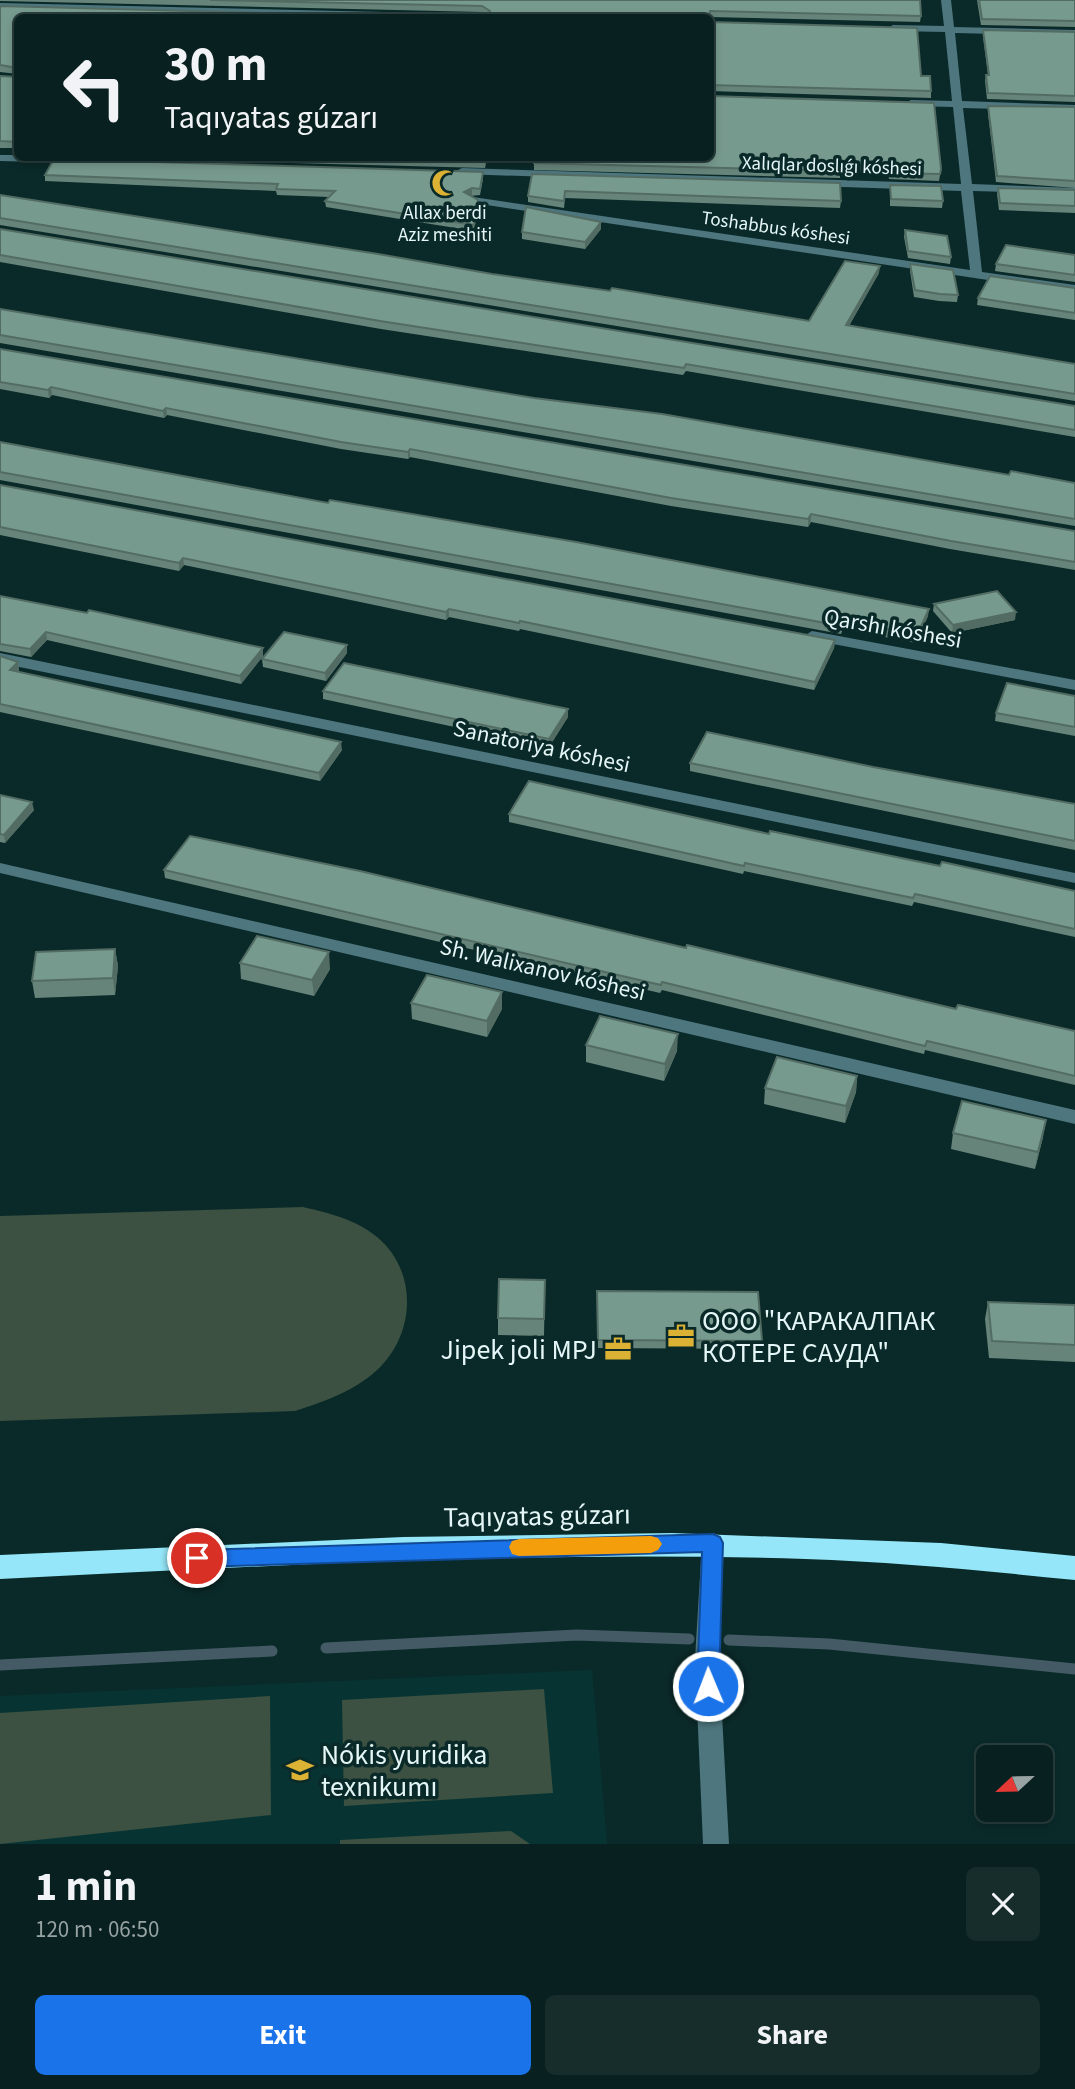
<!DOCTYPE html>
<meta charset="utf-8">
<style>
body{margin:0;font-family:"Source Sans 3",sans-serif;background:#162d2c;color:#f1f3f6;height:100vh;display:flex;flex-direction:column;font-size:26px;white-space:nowrap}
*{box-sizing:border-box;margin:0}
p{font-size:23px;color:#98a3a4}
.icon{flex:none;width:38px;height:38px;fill:none;stroke:currentColor;stroke-width:2;stroke-linecap:round;stroke-linejoin:round}
.map{position:relative;height:1844px;overflow:hidden}
.side{display:flex;flex-direction:column;background:#08201f;flex:1}
.side>*{flex:none}
.guide{position:absolute;left:14px;top:14px;width:700px;height:147px;border-radius:10px;box-shadow:0 4px 10px #0003,0 0 0 2px #293e3d;background:#08201f;color:#f1f3f6;overflow:hidden}
.needle{width:46px;rotate:248deg}
.tools{position:absolute;left:976px;top:1745px;display:grid;gap:14px}
.tools a{display:grid;place-items:center;width:77px;height:77px;border-radius:10px;background:#08201f;box-shadow:0 4px 10px #0003,0 0 0 2px #293e3d;font-size:35px}
.pin{position:absolute;display:grid;place-items:center;width:60px;height:60px;color:#fff;margin:-30px;border:4px solid #fff;border-radius:50%;box-shadow:0 2px 7px #0007}
.me{position:absolute;width:77px;margin:-38px;rotate:359deg;stroke-linejoin:round;filter:drop-shadow(0 0 5px #0008)}
.turn{display:flex;align-items:center;gap:24px;height:147px;padding:0 35px;font-size:32px}
.turn .icon{width:91px;height:91px;stroke-width:2.5}
.turn b{display:block;font-size:49px;line-height:60px}
.round{display:grid;place-items:center;flex:none;width:74px;height:74px;border-radius:10px;background:#162d2c}
.overview{display:flex;align-items:center;justify-content:space-between;height:119px;padding:0 35px}
h1{font-size:42px;font-weight:700;line-height:52px}
.action{display:flex;gap:14px;margin-top:auto;padding:14px 35px}
.action a{flex:1;height:80px;border-radius:10px;background:#1a73e8;color:#fff;font-size:28px;font-weight:700;line-height:80px;text-align:center}
.action a+a{background:#162d2c;color:#f1f3f6}
.map>svg:first-child{display:block}
.built{fill:#073433}
.green{fill:#3c5141}
.lines{fill:none;stroke-linecap:round;stroke-linejoin:round}
.stream{stroke:#445b65;stroke-width:11}
.minor{fill:#4e767f;fill-rule:evenodd}
.highway{fill:#95e6f8;fill-rule:evenodd}
.wall{fill:#66847a}
.shaded-wall{fill:#536c63}
.building{fill:#779a8e;stroke:#536c63;stroke-width:2}
.route{fill:#1a73e8;stroke:#114b97;stroke-width:2}
.slow{fill:#f59e0b}
.labels{text-anchor:middle;stroke-width:7;stroke-linejoin:round;paint-order:stroke}
.far-street-label{font-size:19px;fill:#e4f6f5;stroke:#0a2a29}
.far-poi-label{font-size:19px;fill:#e4f6f5;stroke:#0a2a29}
.street-label{font-size:23px;fill:#e4f6f5;stroke:#0a2a29}
.near-poi-label{font-size:28px;fill:#e4f6f5;stroke:#0a2a29;text-anchor:start}
.near-street-label{font-size:28px;fill:#e4f6f5;stroke:#0a2a29}
</style>
<div class="map">
<svg width="1075" height="1844" viewBox="0 0 1075 1844">
<rect width="100%" height="100%" fill="#0a2a29"/>
<polygon class="built" points="592,1670 607,1844 0,1844 0,1696"/>
<g class="green">
<path d="M303,1207C329,1213 355,1219 377,1237C419,1272 415,1335 377,1370C353,1392 325,1401 295,1411L0,1421V1216Z"/>
<polygon points="544,1689 553,1793 344,1806 342,1700"/>
<polygon points="270,1696 271,1815 0,1844 0,1713"/>
<polygon points="511,1831 530,1844 340,1844 340,1840"/>
</g>
<g class="lines">
<g class="stream">
<polyline points="729,1640 829,1644 1075,1669"/>
<polyline points="326,1648 577,1635 689,1639"/>
<polyline points="0,1665 272,1651"/>
</g>
<g class="minor">
<polygon points="941,0 951,0 954,27 1075,30 1075,36 955,33 962,101 1075,105 1075,111 963,108 972,184 1075,188 1075,194 973,191 982,272 1075,285 1075,293 473,203 467,200 473,197 970,270 961,191 462,174 456,171 462,168 961,184 953,107 911,106 906,103 911,100 952,101 945,32 893,31 888,28 893,25 944,26"/>
<polygon points="0,3 384,12 389,15 365,18 0,9"/>
<polygon points="0,155 18,155 18,158 80,158 83,160 77,163 0,161"/>
<polygon points="812,631 1075,680 1075,690 807,639 804,636"/>
<polygon points="0,653 1075,873 1075,883 0,663"/>
<polygon points="0,863 1075,1110 1075,1124 0,873"/>
<polygon points="713,1533 721,1536 724,1543 719,1659 729,1844 703,1844 695,1659 702,1543 705,1536"/>
</g>
<path class="highway" d="M672,1533L941,1543L1075,1556V1580C985,1571 896,1562 805,1559C537,1550 268,1566 0,1579V1555L403,1537Z"/>
</g>
<g class="wall">
<polygon points="0,0 920,0 921,16 920,22 710,17 18,18 18,74 0,72 0,6 344,15 485,15 482,12 0,1"/>
<polygon points="977,0 1075,0 1075,27 981,25"/>
<polygon points="710,22 921,76 931,91 931,98 710,91"/>
<polygon points="983,30 1075,32 1075,102 987,99 985,81 986,75 988,75 983,36"/>
<polygon points="0,76 17,77 18,76 18,148 0,148"/>
<polygon points="988,106 1075,107 1075,188 996,182 988,113"/>
<polygon points="95,158 710,158 941,169 939,181 889,179 888,173 840,171 840,178 534,170 534,163 491,161 486,163 485,168"/>
<polygon points="532,174 841,201 840,208 565,198 564,208 528,202 528,196"/>
<polygon points="45,175 483,179 480,195 470,196 478,206 474,231 326,207 325,201 329,197 277,195 276,191 45,181"/>
<polygon points="890,185 943,201 942,208 890,206"/>
<polygon points="998,188 1075,190 1075,213 999,210 997,194"/>
<polygon points="0,195 492,274 809,321 879,273 849,326 1075,364 1075,401 0,225"/>
<polygon points="0,229 1075,406 1075,437 686,371 683,375 381,329 0,262"/>
<polygon points="601,229 585,249 522,239 522,232"/>
<polygon points="905,230 951,257 950,264 908,258 904,237"/>
<polygon points="1075,255 1075,282 995,271 996,264"/>
<polygon points="910,264 958,295 957,302 939,301 914,297 910,271"/>
<polygon points="1075,288 1075,320 977,305 978,298"/>
<polygon points="0,309 534,398 1009,475 1075,483 1075,526 0,343"/>
<polygon points="0,349 1075,531 1075,570 950,549 811,522 808,527 671,506 410,457 408,459 341,449 167,415 164,418 52,395 49,398 0,389"/>
<polygon points="0,442 928,616 916,643 843,629 841,634 0,480"/>
<polygon points="0,485 835,640 834,648 814,690 520,629 519,631 449,617 446,620 184,565 179,571 0,535"/>
<polygon points="0,596 263,656 241,684 47,640 31,657 0,651"/>
<polygon points="934,604 1015,620 952,633 933,611"/>
<polygon points="347,653 326,681 263,667 262,659"/>
<polygon points="0,656 18,662 19,670 18,672 342,750 320,781 0,712"/>
<polygon points="323,691 568,717 549,747 323,699"/>
<polygon points="1075,696 1075,736 995,721 996,713"/>
<polygon points="690,763 873,767 1075,804 1075,850 690,771"/>
<polygon points="0,795 34,810 5,843 0,842"/>
<polygon points="509,814 769,834 1075,891 1075,937 914,902 912,906 744,871 743,874 509,822"/>
<polygon points="164,870 686,948 956,1009 1075,1031 1075,1085 925,1050 924,1054 662,990 660,993 165,878"/>
<polygon points="115,949 118,966 115,995 35,998 32,981"/>
<polygon points="240,963 330,969 314,996 241,979"/>
<polygon points="411,1003 502,1009 487,1037 412,1019"/>
<polygon points="586,1045 677,1051 664,1081 586,1062"/>
<polygon points="857,1076 856,1092 845,1123 764,1104 765,1088"/>
<polygon points="953,1133 1043,1137 1035,1169 951,1149"/>
<polygon points="545,1280 544,1336 498,1335 498,1318"/>
<polygon points="597,1291 762,1341 762,1349 598,1348"/>
<polygon points="988,1302 1075,1305 1075,1362 989,1358 985,1319"/>
</g>
<g class="shaded-wall">
<polygon points="486,158 491,158 491,161 486,163 485,168"/>
<polygon points="472,188 472,195 465,199 464,192"/>
<polygon points="478,200 478,206 474,231 474,225"/>
<polygon points="601,222 601,229 585,249 585,242"/>
<polygon points="880,266 879,273 845,332 846,325"/>
<polygon points="51,387 52,395 49,398 48,390"/>
<polygon points="166,408 167,415 164,418 163,411"/>
<polygon points="410,449 410,457 408,459 408,452"/>
<polygon points="811,514 811,522 808,527 808,519"/>
<polygon points="183,558 184,565 179,571 179,563"/>
<polygon points="449,609 449,617 446,620 446,612"/>
<polygon points="929,609 928,616 916,643 917,635"/>
<polygon points="1016,612 1015,620 952,633 953,625"/>
<polygon points="46,632 47,640 31,657 30,649"/>
<polygon points="835,640 834,648 814,690 815,682"/>
<polygon points="347,645 347,653 326,681 325,673"/>
<polygon points="263,648 263,656 241,684 240,676"/>
<polygon points="18,662 19,670 12,678 10,670"/>
<polygon points="568,709 568,717 549,747 549,739"/>
<polygon points="341,742 342,750 320,781 319,773"/>
<polygon points="32,802 34,810 5,843 4,835"/>
<polygon points="115,949 118,966 115,995 113,978"/>
<polygon points="329,952 330,969 314,996 312,980"/>
<polygon points="502,992 502,1009 487,1037 487,1021"/>
<polygon points="678,1034 677,1051 664,1081 665,1064"/>
<polygon points="857,1076 856,1092 845,1123 846,1106"/>
<polygon points="1046,1120 1043,1137 1035,1169 1038,1152"/>
</g>
<g class="building">
<polygon points="210,0 920,0 921,16 710,11 709,18 18,18 18,68 0,65 0,6 344,15 487,15 490,11 482,6"/>
<polygon points="979,0 1075,0 1075,21 982,19"/>
<polygon points="710,22 917,28 921,76 930,76 931,91 710,85"/>
<polygon points="983,30 1075,32 1075,96 988,93 986,75 989,75"/>
<polygon points="0,76 17,77 18,76 18,142 0,141"/>
<polygon points="710,96 934,103 941,169 940,174 889,173 889,166 840,165 840,171 534,163 535,158 710,158"/>
<polygon points="988,106 1075,107 1075,181 997,176"/>
<polygon points="334,158 486,158 485,162"/>
<polygon points="54,159 483,172 480,189 472,188 464,192 478,200 474,225 325,201 335,191 276,189 278,184 45,175"/>
<polygon points="532,174 840,183 841,201 565,191 564,201 528,196"/>
<polygon points="890,185 941,186 943,201 891,199"/>
<polygon points="998,188 1075,190 1075,206 1000,203"/>
<polygon points="0,195 378,254 492,274 610,291 612,288 809,321 845,261 880,266 846,325 1075,364 1075,394 0,218"/>
<polygon points="526,207 601,222 585,242 522,232"/>
<polygon points="0,229 1075,406 1075,430 686,364 684,368 380,321 0,255"/>
<polygon points="905,230 947,236 951,257 908,251"/>
<polygon points="1006,245 1075,255 1075,275 996,264"/>
<polygon points="910,264 953,270 958,295 940,294 915,290"/>
<polygon points="990,276 1075,288 1075,313 978,298"/>
<polygon points="0,309 534,398 662,414 1009,475 1011,471 1075,483 1075,519 0,335"/>
<polygon points="0,349 1075,531 1075,562 951,541 811,514 808,519 671,498 410,449 408,452 341,442 166,408 163,411 51,387 48,390 0,382"/>
<polygon points="0,442 328,503 330,500 576,542 929,609 917,635 844,621 842,626 0,472"/>
<polygon points="0,485 835,640 815,682 520,621 519,623 449,609 446,612 183,558 179,563 0,527"/>
<polygon points="997,591 1016,612 953,625 934,604"/>
<polygon points="0,596 87,613 89,610 263,648 240,676 46,632 30,649 0,644"/>
<polygon points="284,632 347,645 325,673 262,659"/>
<polygon points="0,656 18,662 10,670 341,742 319,773 0,704"/>
<polygon points="344,663 568,709 549,739 323,691"/>
<polygon points="1007,683 1075,696 1075,727 996,713"/>
<polygon points="707,732 873,767 1075,804 1075,841 690,763"/>
<polygon points="529,781 769,834 770,831 940,866 942,862 1075,891 1075,929 915,894 913,898 745,863 744,866 509,814"/>
<polygon points="0,795 32,802 4,835 0,834"/>
<polygon points="190,836 360,871 686,948 687,945 956,1009 958,1005 1075,1031 1075,1076 927,1041 925,1046 662,982 661,985 164,870"/>
<polygon points="257,936 329,952 312,980 240,963"/>
<polygon points="115,949 113,978 32,981 36,952"/>
<polygon points="427,975 502,992 487,1021 411,1003"/>
<polygon points="600,1016 678,1034 665,1064 586,1045"/>
<polygon points="777,1057 857,1076 846,1106 765,1088"/>
<polygon points="962,1101 1046,1120 1038,1152 953,1133"/>
<polygon points="499,1279 545,1280 544,1319 498,1318"/>
<polygon points="597,1291 758,1292 762,1341 598,1340"/>
<polygon points="988,1302 1075,1305 1075,1345 992,1341"/>
</g>
<polygon class="route" points="713,1534 720,1537 723,1543 719,1686 716,1692 708,1695 701,1692 697,1686 702,1552 197,1567 190,1565 187,1558 190,1552 197,1550"/>
<polygon class="slow" points="651,1536 658,1538 662,1544 658,1550 651,1553 519,1556 512,1554 509,1547 512,1541 519,1539"/>
<defs>
<symbol id="mosque-bare" viewBox="-9 -9 18 18"><path d="M3.5-4.9A6 6 0 1 0 3.5 4.9A5 5 0 1 1 3.5-4.9Z" fill="#dbb233" stroke="#0a2a29" stroke-width="2.5" paint-order="stroke"/></symbol>
<symbol id="office-bare" viewBox="-9 -9 18 18"><path d="M-6-3h4V-5.5h4V-3h4V5H-6ZM-1-4.5V-3h2v-1.5ZM-6 0V1H6V0Z" fill="#dbb233" stroke="#0a2a29" stroke-width="2.5" paint-order="stroke"/></symbol>
<symbol id="university-bare" viewBox="-9 -9 18 18"><path d="M0-5L7-2L0 1L-7-2ZM-4 1L0 2.5L4 1V4Q0 6-4 4Z" fill="#dbb233" stroke="#0a2a29" stroke-width="2.5" paint-order="stroke"/></symbol>
</defs>
<g fill-rule="evenodd">
<use href="#mosque-bare" x="426" y="164" width="38" height="38"/>
<use href="#office-bare" x="662" y="1317" width="38" height="38"/>
<use href="#office-bare" x="599" y="1330" width="38" height="38"/>
<use href="#university-bare" x="281" y="1751" width="38" height="38"/>
</g>
<g class="labels">
<g class="far-street-label">
<text transform="translate(832 165) rotate(2)" y="7">Xalıqlar doslıǵı kóshesi</text>
<text transform="translate(776 227) rotate(8)" y="7">Toshabbus kóshesi</text>
</g>
<g class="far-poi-label">
<text x="445" y="219">Allax berdi<tspan x="445" dy="22">Aziz meshiti</tspan></text>
</g>
<g class="street-label">
<text transform="translate(893 628) rotate(10)" y="8">Qarshı kóshesi</text>
<text transform="translate(542 746) rotate(12)" y="8">Sanatoriya kóshesi</text>
<text transform="translate(543 969) rotate(13)" y="8">Sh. Walixanov kóshesi</text>
</g>
<g class="near-poi-label">
<text x="702" y="1330">ООО "КАРАКАЛПАК<tspan x="702" dy="32">КОТЕРЕ САУДА"</tspan></text>
<text x="597" y="1359" text-anchor="end">Jipek joli MPJ</text>
<text x="321" y="1764">Nókis yuridika<tspan x="321" dy="32">texnikumı</tspan></text>
</g>
<g class="near-street-label">
<text transform="translate(537 1515) rotate(-1)" y="10">Taqıyatas gúzarı</text>
</g>
</g>
</svg>
<div class="tools">
<a><svg class="needle" viewBox="-14 -14 28 28"><path d="M0-13l5 13h-10z" fill="#e53935"/><path d="M0 13l5-13h-10z" fill="#98a3a4"/></svg></a>
</div>
<div class="pin" style="left:197px;top:1558px;background:#d93025"><svg class="icon" aria-label="arrive" viewBox="0 0 24 24"><path d="M6 21V4h12l-3 4 3 4H6"/></svg></div>
<svg class="me" style="left:708px;top:1686px" viewBox="-20 -20 40 40"><circle r="17" fill="#1a73e8" stroke="#fff" stroke-width="3"/><path d="M0-11L8 9 0 5-8 9z" fill="#fff"/></svg>
<div class="guide">
<div class="turn"><svg class="icon" aria-label="left" viewBox="0 0 24 24"><path d="M17 20v-9H6M10 6l-5 5 5 5"/></svg><div><b>30 m</b>Taqıyatas gúzarı</div></div>
</div>
</div>
<section class="side">
<div class="overview"><div><h1>1 min</h1><p>120 m · 06:50</p></div><a class="round"><svg class="icon" aria-label="close" viewBox="0 0 24 24"><path d="M6 6l12 12M18 6L6 18"/></svg></a></div>
<div class="action"><a>Exit</a><a>Share</a></div>
</section>
